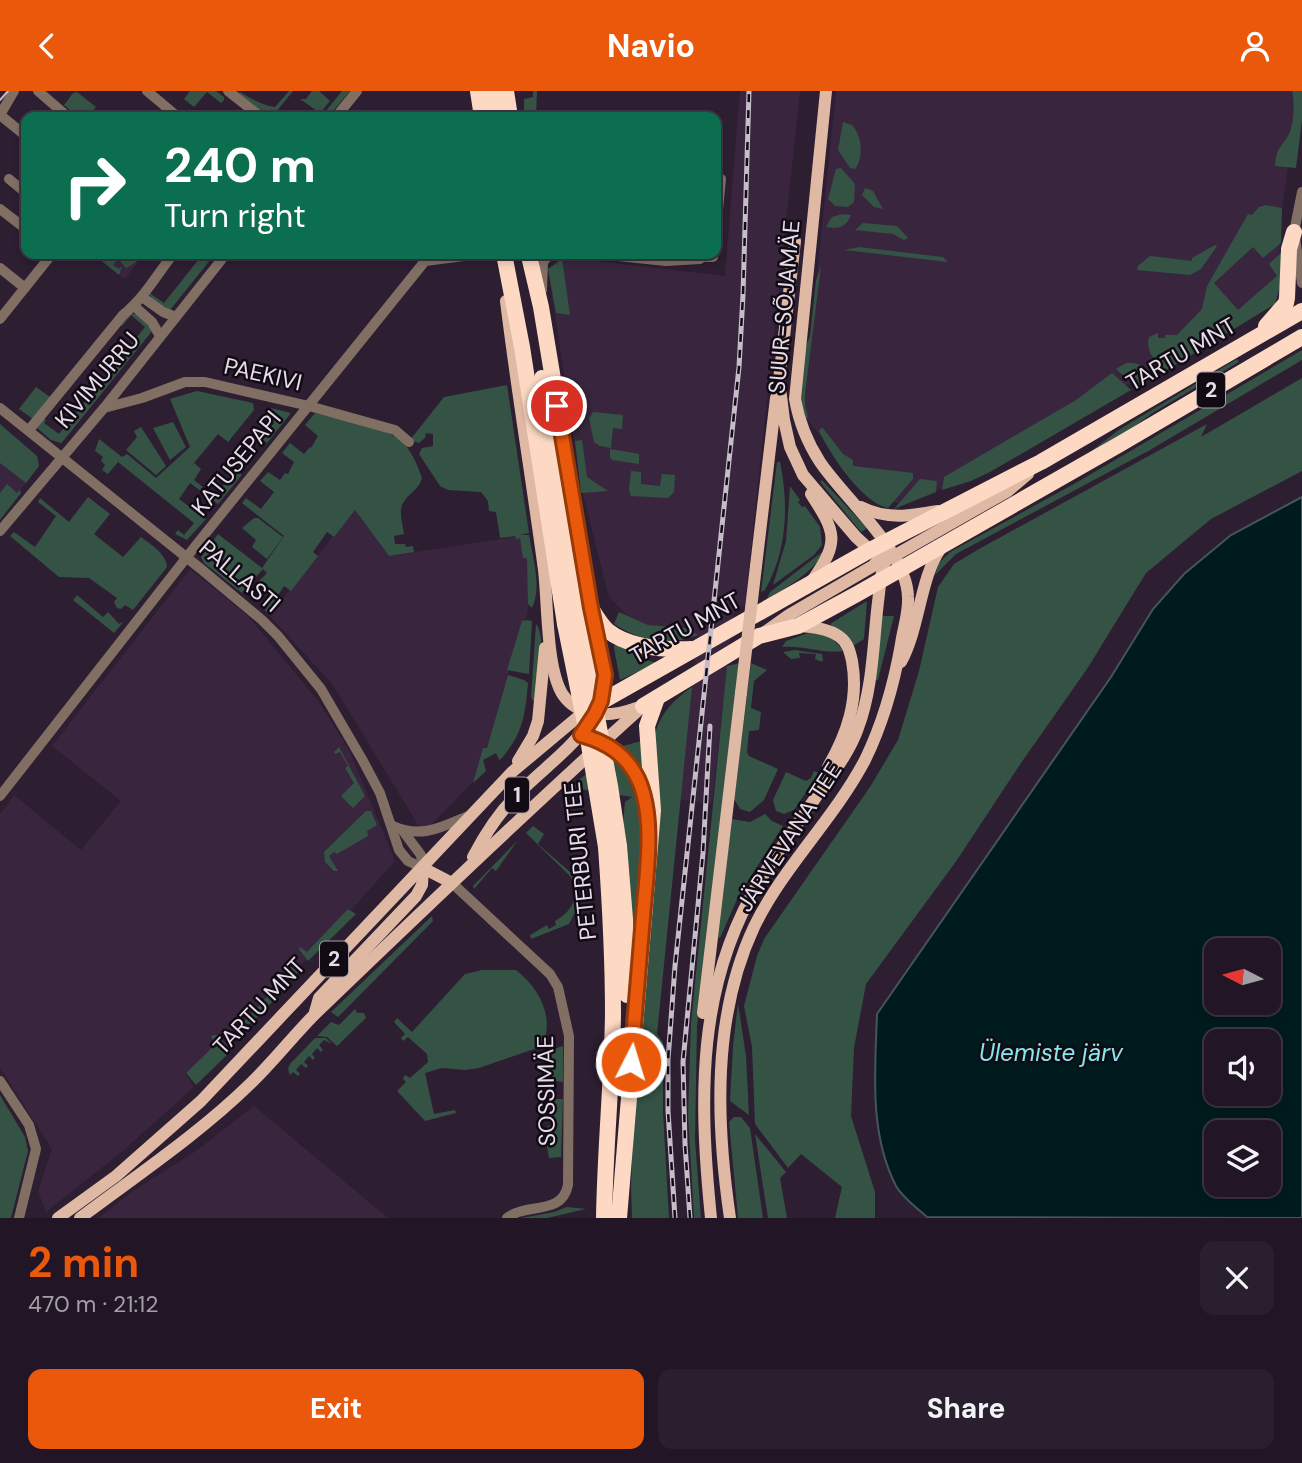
<!DOCTYPE html>
<meta charset="utf-8">
<style>
body{margin:0;font-family:"DM Sans",sans-serif;background:#2a1f2e;color:#f1f3f6;height:100vh;display:flex;flex-direction:column;font-size:26px;white-space:nowrap}
*{box-sizing:border-box;margin:0}
p{font-size:23px;color:#a29fa7}
.icon{flex:none;width:38px;height:38px;fill:none;stroke:currentColor;stroke-width:2;stroke-linecap:round;stroke-linejoin:round}
.map{position:relative;height:1127px;overflow:hidden}
.drawer{display:flex;flex-direction:column;background:#221626;flex:1}
.drawer>*{flex:none}
.guide{position:absolute;left:21px;top:21px;width:700px;height:147px;border-radius:14px;box-shadow:0 4px 10px #0003,0 0 0 2px #3f3543;background:#0b6e4f;color:#fff;overflow:hidden}
.needle{width:46px;rotate:276deg}
.controls{position:absolute;left:1204px;top:847px;display:grid;gap:14px}
.controls a{display:grid;place-items:center;width:77px;height:77px;border-radius:14px;background:#221626;box-shadow:0 4px 10px #0003,0 0 0 2px #3f3543;font-size:35px}
.pin{position:absolute;display:grid;place-items:center;width:60px;height:60px;color:#fff;margin:-30px;border:4px solid #fff;border-radius:50%;box-shadow:0 2px 7px #0007}
.me{position:absolute;width:77px;margin:-38px;rotate:5deg;stroke-linejoin:round;filter:drop-shadow(0 0 5px #0008)}
.turn{display:flex;align-items:center;gap:24px;height:147px;padding:0 28px;font-size:32px}
.turn .icon{width:91px;height:91px;stroke-width:2.5}
.turn b{display:block;font-size:49px;line-height:60px}
.round{display:grid;place-items:center;flex:none;width:74px;height:74px;border-radius:14px;background:#2a1f2e}
.headline{display:flex;align-items:center;justify-content:space-between;height:119px;padding:0 28px}
h1{font-size:42px;font-weight:700;line-height:52px;color:#ea580c}
.action{display:flex;gap:14px;margin-top:auto;padding:14px 28px}
.action a{flex:1;height:80px;border-radius:14px;background:#ea580c;color:#fff;font-size:28px;font-weight:700;line-height:80px;text-align:center}
.action a+a{background:#2a1f2e;color:#f1f3f6}
header{display:flex;justify-content:space-between;align-items:center;height:91px;padding:0 28px;background:#ea580c;color:#fff;font-size:32px;font-weight:700}
.map>svg:first-child{display:block}
.built{fill:#39263e}
.green{fill:#345345}
.water{fill:#001b1d;stroke:#45555a;stroke-width:2;fill-rule:evenodd}
.lines{fill:none;stroke-linecap:round;stroke-linejoin:round}
.minor{stroke:#816f64;stroke-width:10}
.major{stroke:#dfb9a3;stroke-width:12}
.highway{stroke:#fdd9c3;stroke-width:16}
.tram{stroke:#c7bcca;stroke-width:2}
.rail-casing{stroke:#c7bcca;stroke-width:5}
.rail{stroke:#120b14;stroke-width:2.5;stroke-dasharray:8;stroke-linecap:butt}
.major-bridge{stroke:#dfb9a3;stroke-width:12}
.highway-bridge{stroke:#fdd9c3;stroke-width:16}
.route-casing{stroke:#983908;stroke-width:18}
.route{stroke:#ea580c;stroke-width:12}
.labels{text-anchor:middle;stroke-width:5;stroke-linejoin:round;paint-order:stroke}
.shield{fill:#120b14;stroke:#a79eaa;stroke-width:2}
.shield-label{font-size:21px;font-weight:bold;fill:#e7ddea}
.street-label{font-size:23px;fill:#e7ddea;stroke:#120b14}
.water-label{font-size:24px;font-style:italic;fill:#85e8ed;stroke:#120b14}
</style>
<header><svg class="icon" aria-label="back" viewBox="0 0 24 24"><path d="M15 5l-7 7 7 7"/></svg>Navio<svg class="icon" aria-label="person" viewBox="0 0 24 24"><circle cx="12" cy="8" r="4"/><path d="M4 21q1-7 8-7t8 7"/></svg></header>
<div class="map">
<svg width="1302" height="1127" viewBox="0 0 1302 1127">
<rect width="100%" height="100%" fill="#2d1e32"/>
<g class="built">
<polygon points="740,0 800,0 745,514 733,524 712,713 675,708 684,602 692,596 698,544 687,539 671,546 627,524 609,506 581,396 548,178 563,166 725,185"/>
<polygon points="836,0 1299,0 1281,124 1278,193 1260,214 984,381 902,413 873,407 805,326 804,308"/>
<polygon points="93,163 144,163 125,188"/>
<polygon points="0,372 26,392 0,424"/>
<polygon points="355,419 389,465 529,444 535,480 526,528 516,554 480,684 423,742 333,594 269,524"/>
<polygon points="190,478 248,525 319,611 349,659 395,770 310,865 185,983 194,996 124,1059 46,1121 38,1100 52,1058 0,977 0,723 14,704 81,759 121,710 52,655"/>
<polygon points="254,1015 388,1127 98,1127 133,1100 196,1060"/>
</g>
<g class="green">
<polygon points="190,0 216,0 224,6 224,9 221,12 207,1 194,16 184,8"/>
<path d="M289,0H293L272,26H264L237,2L240,1C252,8 261,14 275,16Z"/>
<polygon points="312,0 319,0 330,10 317,26 313,26 317,20 300,8 306,8"/>
<polygon points="342,0 350,0 328,26 321,26"/>
<polygon points="533,0 537,0 536,26 524,26 524,8 533,6"/>
<path d="M1292,0H1302V29L1296,77L1275,75C1277,56 1279,59 1288,45C1294,35 1295,11 1292,0Z"/>
<polygon points="77,1 96,16 88,26 78,26 64,14 73,2"/>
<path d="M843,31L852,34C862,45 864,66 855,78L850,77L838,59Z"/>
<polygon points="841,77 855,93 854,111 848,116 835,115 828,108 836,78"/>
<polygon points="865,97 873,100 883,118 874,116 862,104"/>
<path d="M1266,114L1282,117L1281,152L1263,167L1253,156L1214,192L1238,219L1277,185L1269,173L1281,162V192L1275,213L1167,279C1155,274 1145,259 1149,246L1158,242V247H1165V244H1177L1202,218L1207,195L1248,123L1252,124L1259,116Z"/>
<path d="M842,123L851,124C846,137 838,138 826,136L832,126Z"/>
<polygon points="863,132 897,135 908,147 904,149 893,143 855,139"/>
<polygon points="1215,154 1217,155 1201,178 1190,184 1137,179 1138,175 1150,165 1192,170 1192,167"/>
<polygon points="859,156 943,166 948,171 844,159"/>
<polygon points="93,163 123,163 113,174 119,178 122,175 119,184"/>
<polygon points="125,163 141,163 135,172 126,177 120,170"/>
<path d="M203,163H215L170,219C161,218 151,209 148,201L164,212Z"/>
<polygon points="562,168 570,224 556,222 548,178"/>
<polygon points="821,175 805,303 805,314 808,326 805,328 801,309 803,263 810,245 816,189"/>
<polygon points="131,223 137,223 153,239 64,349 61,352 51,349 36,336 43,327 46,329 44,332 59,343 145,236 131,224 122,235 119,233"/>
<polygon points="1302,259 1302,269 1150,359 956,463 935,484 939,472 950,461 1081,389"/>
<polygon points="1237,268 1239,271 1154,321 1118,347 1090,361 1120,338"/>
<path d="M1126,272C1139,271 1149,275 1150,289L1136,296L1116,278Z"/>
<polygon points="1112,282 1131,299 990,381 971,390 942,399 944,386 1076,309"/>
<polygon points="1302,287 1302,380 1211,428 1146,482 1087,578 1021,672 957,769 866,893 854,957 851,1025 875,1101 875,1127 835,1127 842,1096 801,1063 788,1077 755,1033 752,956 744,915 757,865 764,848 870,696 898,649 919,580 938,496 954,473 979,458 1207,333 1201,346"/>
<path d="M507,294L529,442L520,444H529C533,467 542,497 532,517L528,513L527,467H523L520,447L516,448L515,445L500,447L496,421L489,420L488,410L481,401L448,399L440,395L419,363L422,357L433,355V343L426,342L425,347L419,352L410,349L444,306Z"/>
<polygon points="36,296 50,306 33,328 19,318"/>
<polygon points="197,300 253,312 254,319 228,351 218,343 194,372 201,378 194,389 214,405 236,380 241,382 241,385 218,413 190,392 179,408 206,428 187,449 175,443 178,439 184,444 194,432 118,371 108,383 102,379 105,374 101,370 103,366 95,360 99,348 122,366 127,363 156,387 190,356 170,308"/>
<polygon points="271,317 291,322 267,352 261,348 274,332 266,325"/>
<polygon points="593,321 623,324 622,338 613,337 611,357 600,355 594,351 589,327"/>
<path d="M315,322C342,329 377,332 400,349C410,356 418,375 422,387C419,399 407,403 402,414C399,423 403,434 404,443L394,445L395,453H405L406,456L413,455L414,461L389,465L355,419L334,446L327,441L313,461L318,465L291,500L284,495L267,522L265,519L273,507L255,494L267,482L263,478L242,502L204,472L201,466L218,443L262,477L284,445L242,412L246,407L261,418L274,401L260,390L268,381L280,389L285,382L288,383L294,371L282,362L290,352L304,363L310,356L311,357L318,345L305,334Z"/>
<polygon points="173,331 186,356 170,369 153,337"/>
<polygon points="0,333 37,365 39,375 26,392 0,372"/>
<polygon points="141,336 166,375 156,384 126,359 137,346 134,340"/>
<path d="M822,336L843,363L853,369V375L913,382V388L888,417C862,412 830,363 819,340Z"/>
<polygon points="582,349 587,386 608,400 581,402 575,350"/>
<polygon points="610,358 639,363 639,373 612,369 610,366"/>
<path d="M777,371H780C789,415 787,460 765,499L761,501Z"/>
<polygon points="631,380 641,381 641,393 660,395 662,383 675,384 674,401 668,407 631,405 629,399"/>
<polygon points="920,388 937,390 936,401 894,418"/>
<polygon points="822,389 866,436 866,438 861,441 820,391"/>
<polygon points="7,393 17,402 20,399 21,402 0,429 0,402"/>
<polygon points="790,395 800,409 798,411 802,416 805,415 820,436 822,454 814,464 773,494 786,450"/>
<path d="M88,406L110,423L94,443L123,466L141,446C151,454 166,462 167,476L133,519L125,514L121,518L117,517L114,511L117,507L89,487L59,486L10,445L14,441L35,456L56,425L38,411L40,407L69,431Z"/>
<polygon points="254,427 258,427 283,446 267,468 252,456 256,449 242,437"/>
<path d="M826,458C813,482 788,495 766,510L770,501Z"/>
<polygon points="77,504 103,526 108,521 119,533 124,530 114,542 73,509"/>
<polygon points="867,510 864,548 853,555 830,533"/>
<path d="M619,521L648,534L685,537L698,544C668,556 640,550 614,533Z"/>
<polygon points="882,525 894,525 878,589 875,589"/>
<polygon points="527,529 532,530 529,583 507,579 522,530"/>
<path d="M536,533C547,546 538,591 537,610H533L531,606Z"/>
<path d="M808,542C823,540 836,548 843,560C823,563 803,554 782,556L786,550Z"/>
<polygon points="616,548 653,563 643,564 643,568 657,572 620,589 614,557"/>
<polygon points="795,559 822,563 823,569 822,571 815,568 816,563 799,562 800,567 791,568 783,561"/>
<polygon points="740,572 697,935 695,1049 701,1127 694,1127 688,1024 691,932 727,575"/>
<polygon points="751,572 767,579 754,590 751,617 761,621 759,639 749,640 747,661 749,665 778,678 764,709 750,721 740,718 734,708"/>
<path d="M508,584L524,589L528,592C525,626 523,642 501,668L499,669L496,662L483,669L486,680L473,692L483,657H487Z"/>
<path d="M692,596L657,943L663,951V1021L669,1127H632L631,1094L635,1001L654,648C658,625 673,609 692,596Z"/>
<polygon points="641,650 645,686 636,669 623,655"/>
<polygon points="339,656 365,705 353,717 341,705 354,692 345,677 348,675 340,661 335,663 334,661"/>
<path d="M608,666C660,694 638,826 635,876L623,731L625,711L632,706L573,697L580,688Z"/>
<polygon points="814,680 819,682 794,719 784,723 776,720 773,709 786,681 806,690 811,687"/>
<polygon points="366,720 371,720 377,734 367,740 368,745 337,763 334,761 329,765 338,780 334,780 325,771 324,761"/>
<polygon points="765,723 772,730 783,735 739,804 720,847 717,846 732,728 750,731"/>
<path d="M533,735L544,743L538,753L578,788L580,812L569,833L531,848L530,844L547,834L549,838L556,834L555,830C573,820 581,804 570,785L526,742Z"/>
<polygon points="518,749 496,780 492,777 474,798 473,795"/>
<polygon points="348,818 356,823 308,870 299,858 300,856 307,861"/>
<polygon points="432,825 433,830 346,918 338,926 331,921"/>
<polygon points="289,868 297,870 302,877 291,889 285,883 292,876 287,870"/>
<path d="M482,879H516C540,898 554,925 543,955L479,977L465,979L442,977L425,982L434,1023L455,1019L456,1022L425,1030L397,1000L406,991L403,988L405,984L410,987L428,971L427,963L408,946L403,950L401,947L405,943L394,931L397,927L412,941L465,883Z"/>
<polygon points="279,893 285,898 250,933 242,932"/>
<polygon points="738,912 746,965 749,1024 730,1010 733,955"/>
<polygon points="355,918 357,922 364,922 366,927 337,955 327,946 317,945 331,931 339,934"/>
<polygon points="213,944 217,944 232,959 196,994 186,982 216,953 211,946"/>
<polygon points="315,947 326,947 332,953 324,949 319,954 323,959 321,961 317,957 312,963 315,967 313,969 309,965 304,971 308,975 306,977 301,973 296,979 300,983 298,985 293,981 290,984 288,978 290,973"/>
<path d="M563,955V991L547,989L545,977L549,972C548,960 553,958 563,955Z"/>
<polygon points="0,1004 25,1046 28,1060 11,1127 0,1127"/>
<polygon points="547,1008 563,1008 561,1066 549,1067 544,1038 552,1033"/>
<polygon points="734,1026 741,1026 750,1037 763,1127 738,1127 729,1031"/>
<polygon points="755,1043 786,1081 780,1087 787,1127 768,1127"/>
<polygon points="567,1116 586,1118 547,1127 521,1127 554,1121"/>
</g>
<path class="water" d="M1302,406V1127L927,1126C917,1117 903,1107 896,1095C869,1043 875,980 877,923L1111,586L1153,518L1184,483L1231,444ZM1216,859H1269V912H1216ZM1216,950H1269V1003H1216ZM1216,1041H1269V1094H1216Z"/>
<g class="lines">
<g class="minor">
<polyline points="38,0 68,26"/>
<polyline points="147,0 178,26"/>
<polyline points="228,0 261,26"/>
<polyline points="0,24 26,45"/>
<polyline points="0,24 14,0"/>
<polyline points="336,26 357,0"/>
<polyline points="9,88 26,102"/>
<polyline points="1302,101 1294,141 1302,192"/>
<polyline points="0,118 26,138"/>
<polyline points="716,139 721,88"/>
<polyline points="599,163 666,170 700,168"/>
<polyline points="695,166 713,166 713,163"/>
<polyline points="0,177 25,197"/>
<polyline points="542,199 543,171 550,163"/>
<polyline points="142,206 163,221 176,226"/>
<polyline points="134,215 152,231 160,245"/>
<polyline points="0,228 52,163"/>
<polyline points="0,317 201,478 262,529 278,545 321,598 363,670 380,702 399,759 408,770 423,777"/>
<polyline points="104,317 142,307 185,291 205,291 309,315 395,339 409,351"/>
<path d="M29,339L123,224C144,207 157,184 173,163"/>
<polyline points="0,440 104,317 226,163"/>
<polyline points="0,705 197,453 425,170 472,164"/>
<path d="M393,735C421,748 442,736 468,725"/>
<polyline points="403,740 421,764 423,777"/>
<path d="M452,792L550,883L558,896L569,945L568,1094C562,1125 527,1111 507,1127"/>
<polyline points="0,990 29,1034 36,1058 19,1127"/>
</g>
<g class="major">
<polyline points="795,150 779,289 784,329 790,356 803,384 856,446 870,459 878,462"/>
<path d="M506,210C517,300 532,389 544,479C548,512 546,578 563,604C580,628 612,626 636,617"/>
<path d="M811,403C836,442 840,450 812,490"/>
<path d="M861,416C887,429 910,425 938,420"/>
<polyline points="756,475 776,307"/>
<polyline points="592,522 605,584 598,617"/>
<path d="M798,535C812,536 828,537 840,546C848,552 850,561 852,570C859,609 847,643 828,676"/>
<polyline points="765,541 789,524 873,475 878,469 882,458"/>
<path d="M901,571C920,536 920,486 941,457"/>
<path d="M597,649C628,659 644,692 647,722"/>
<polyline points="518,670 533,645 538,630 545,557"/>
<path d="M473,766C486,741 501,718 522,699C544,677 570,659 588,633"/>
<polyline points="423,777 452,792"/>
<polyline points="315,921 319,907 416,805 422,794 423,777"/>
<polyline points="703,922 741,602"/>
<polyline points="58,1127 116,1085 201,1010 512,681 585,620"/>
<path d="M80,1127C136,1085 200,1042 250,993C273,971 293,945 315,923C423,819 531,716 643,615"/>
<path d="M711,1127C699,1008 696,893 761,788C777,761 796,735 814,709C830,686 849,663 858,637C873,597 873,553 878,511C880,497 880,483 885,470L1008,400L1028,383"/>
<path d="M730,1127C716,1031 712,926 754,836C783,776 834,728 865,669C883,632 894,593 901,553C903,538 909,522 908,506C907,460 844,407 820,371C807,351 799,331 795,308L826,0"/>
</g>
<g class="highway">
<polyline points="478,0 482,26"/>
<polyline points="493,0 497,26"/>
<polyline points="506,0 510,26"/>
<polyline points="504,163 522,256 565,533"/>
<path d="M529,165L541,216L591,517C596,525 601,534 608,540C630,557 664,559 691,558"/>
<polyline points="1266,235 1286,212 1287,207 1289,158 1294,141"/>
<polyline points="542,287 579,530"/>
<polyline points="643,615 759,545 798,535 857,503 1120,353 1302,246"/>
<polyline points="585,620 870,459 1041,371 1302,220"/>
<polyline points="619,755 625,828 627,904"/>
<path d="M604,1127C605,1059 612,991 613,923C613,867 610,812 606,756"/>
<polyline points="619,1127 653,719 647,635 657,607"/>
</g>
<polyline class="tram" points="0,9 8,0"/>
<defs>
<g id="rail">
<polyline points="675,1127 668,1020 668,969 675,875 739,276 743,204 749,0"/>
<polyline points="690,1127 685,1053 683,971 703,762 710,635"/>
</g>
</defs>
<use href="#rail" class="rail-casing"/>
<use href="#rail" class="rail"/>
<polyline class="major-bridge" points="741,602 756,475"/>
<g class="highway-bridge">
<polyline points="579,530 610,695 619,755"/>
<polyline points="565,533 587,642 606,756"/>
</g>
</g>
<g class="lines">
<defs>
<path id="route" d="M557,315L591,517L605,584L601,610L595,623L581,644C606,651 626,663 638,688C656,727 646,785 643,826C639,875 635,923 631,971"/>
</defs>
<use href="#route" class="route-casing"/>
<use href="#route" class="route"/>
</g>
<g class="labels">
<g class="shield">
<rect x="1197" y="281.5" width="28" height="35" rx="5"/>
<rect x="505" y="686.5" width="24" height="35" rx="5"/>
<rect x="320" y="850.5" width="28" height="35" rx="5"/>
</g>
<g class="shield-label">
<text x="1211" y="306">2</text>
<text x="517" y="711">1</text>
<text x="334" y="875">2</text>
</g>
<g class="street-label">
<text transform="translate(784 216) rotate(-85)" y="8">SUUR-SÕJAMÄE</text>
<text transform="translate(1181 263) rotate(-30)" y="8">TARTU MNT</text>
<text transform="translate(263 283) rotate(13)" y="8">PAEKIVI</text>
<text transform="translate(97 289) rotate(-50)" y="8">KIVIMURRU</text>
<text transform="translate(236 372) rotate(-51)" y="8">KATUSEPAPI</text>
<text transform="translate(240 485) rotate(40)" y="8">PALLASTI</text>
<text transform="translate(685 537) rotate(-29)" y="8">TARTU MNT</text>
<text transform="translate(789 746) rotate(-57)" y="8">JÄRVEVANA TEE</text>
<text transform="translate(580 770) rotate(-96)" y="8">PETERBURI TEE</text>
<text transform="translate(259 915) rotate(-47)" y="8">TARTU MNT</text>
<text transform="translate(546 1000) rotate(-91)" y="8">SOSSIMÄE</text>
</g>
<g class="water-label">
<text x="1051" y="970">Ülemiste järv</text>
</g>
</g>
</svg>
<div class="controls">
<a><svg class="needle" viewBox="-14 -14 28 28"><path d="M0-13l5 13h-10z" fill="#e53935"/><path d="M0 13l5-13h-10z" fill="#a29fa7"/></svg></a>
<a><svg class="icon" aria-label="sound" viewBox="0 0 24 24"><path d="M4 9h4l5-4v14l-5-4H4zM17 9q2 3 0 6"/></svg></a>
<a><svg class="icon" aria-label="layers" viewBox="0 0 24 24"><path d="M12 4l9 5-9 5-9-5zM3 14l9 5 9-5"/></svg></a>
</div>
<div class="pin" style="left:557px;top:315px;background:#d93025"><svg class="icon" aria-label="arrive" viewBox="0 0 24 24"><path d="M6 21V4h12l-3 4 3 4H6"/></svg></div>
<svg class="me" style="left:631px;top:971px" viewBox="-20 -20 40 40"><circle r="17" fill="#ea580c" stroke="#fff" stroke-width="3"/><path d="M0-11L8 9 0 5-8 9z" fill="#fff"/></svg>
<div class="guide">
<div class="turn"><svg class="icon" aria-label="right" viewBox="0 0 24 24"><path d="M7 20v-9h11M14 6l5 5-5 5"/></svg><div><b>240 m</b>Turn right</div></div>
</div>
</div>
<section class="drawer">
<div class="headline"><div><h1>2 min</h1><p>470 m · 21:12</p></div><a class="round"><svg class="icon" aria-label="close" viewBox="0 0 24 24"><path d="M6 6l12 12M18 6L6 18"/></svg></a></div>
<div class="action"><a>Exit</a><a>Share</a></div>
</section>
